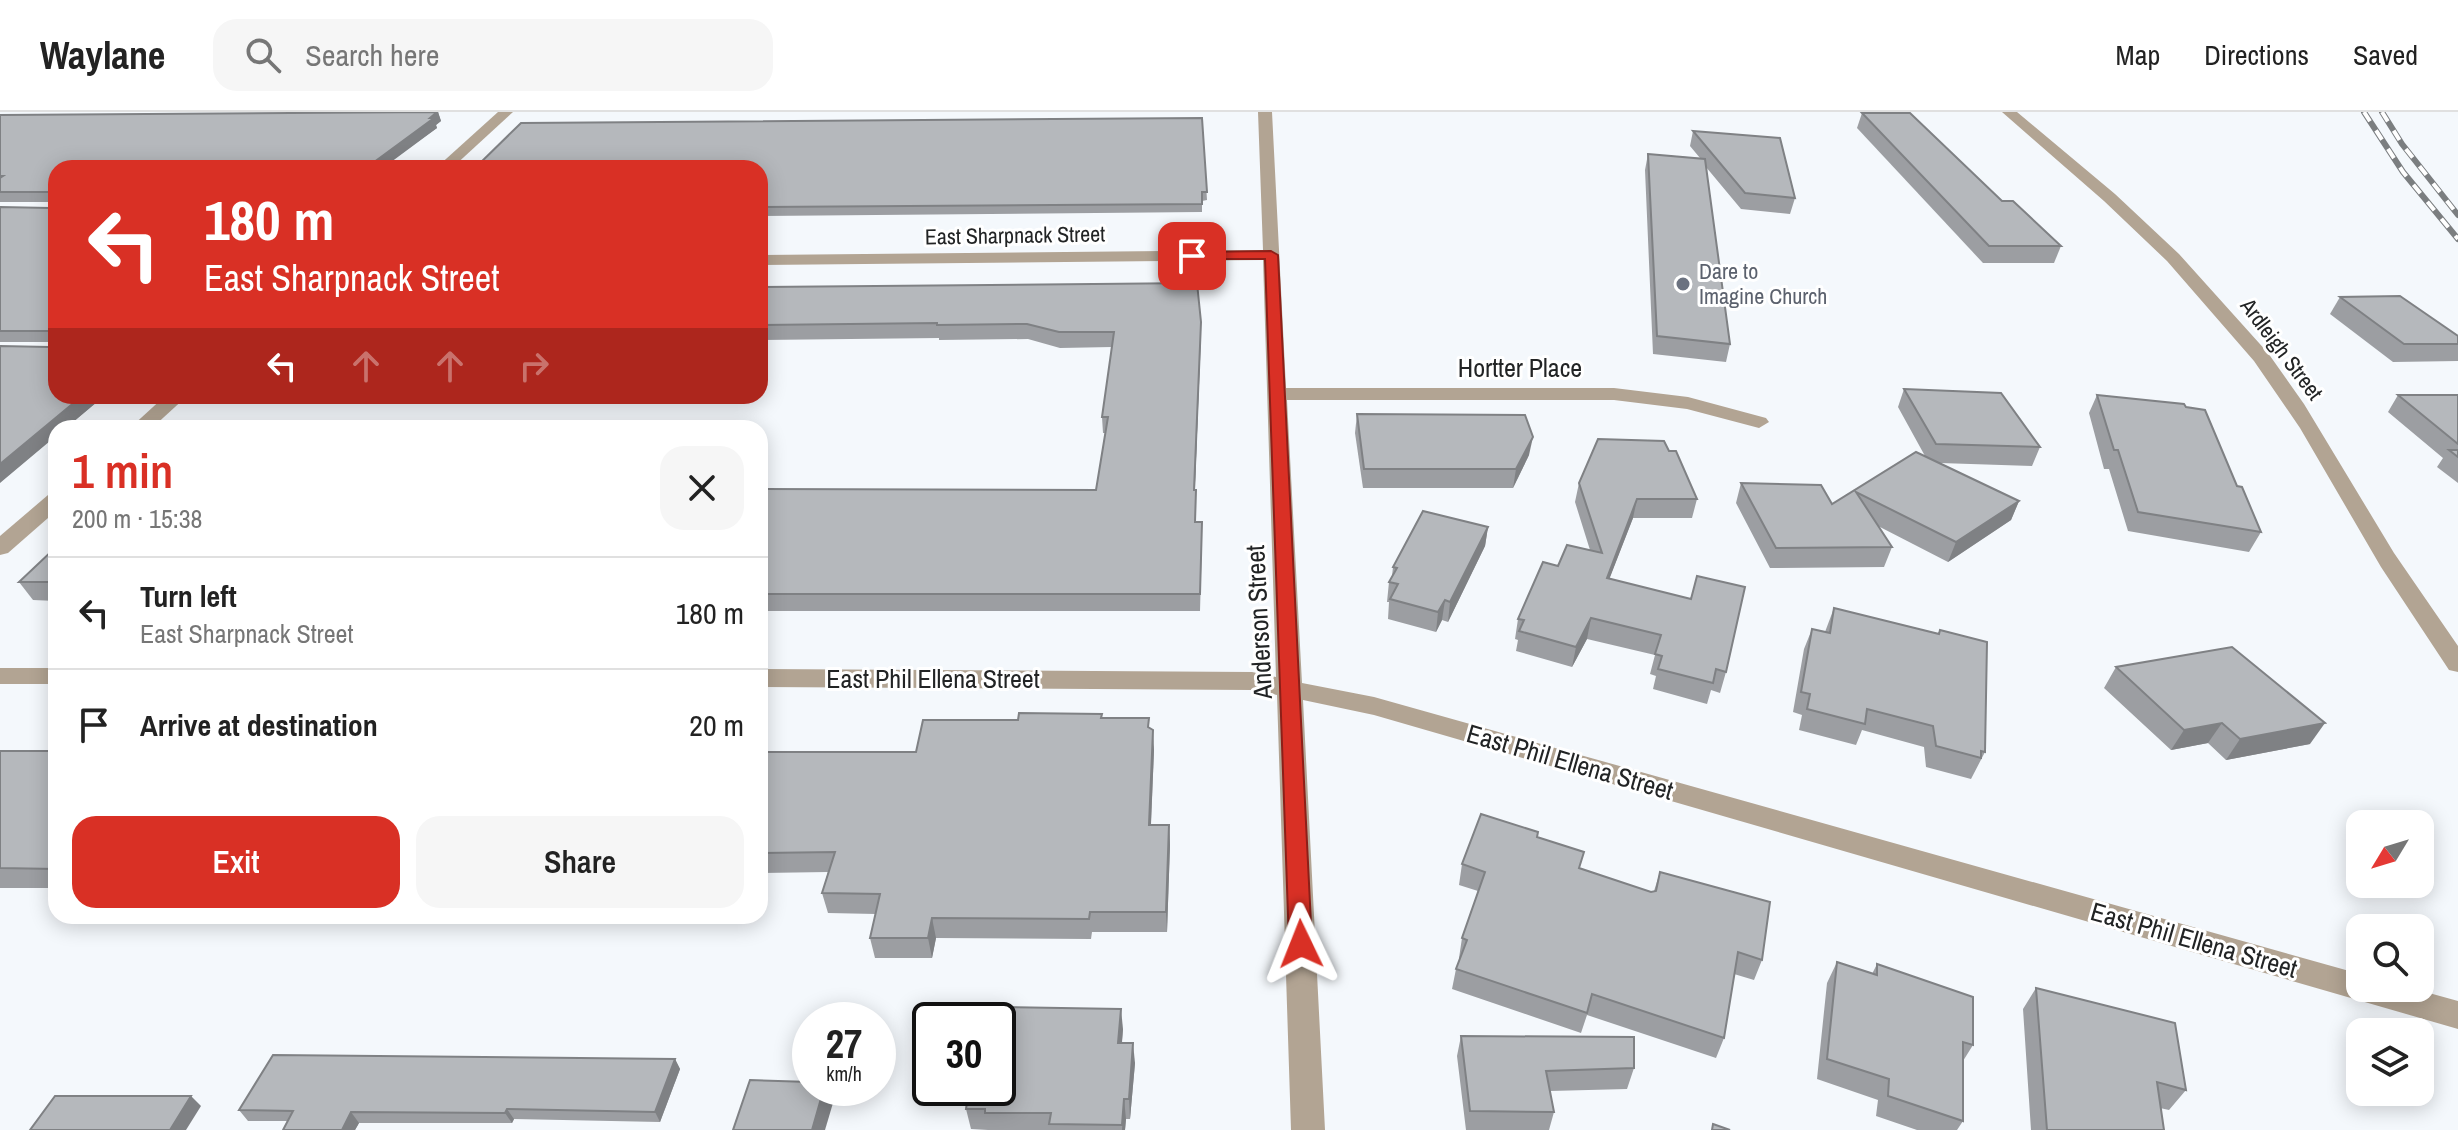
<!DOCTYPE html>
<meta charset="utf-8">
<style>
body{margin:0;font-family:"Archivo Narrow",sans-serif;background:#f6f6f6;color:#222;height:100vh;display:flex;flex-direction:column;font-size:30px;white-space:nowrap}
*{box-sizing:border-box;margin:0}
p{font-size:26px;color:#767676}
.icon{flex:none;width:44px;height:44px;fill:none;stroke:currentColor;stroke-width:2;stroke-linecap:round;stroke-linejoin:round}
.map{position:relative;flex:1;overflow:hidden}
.panel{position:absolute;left:48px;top:308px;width:720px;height:504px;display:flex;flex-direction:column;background:#fff;border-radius:24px;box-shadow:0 4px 20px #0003}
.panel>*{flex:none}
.banner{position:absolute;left:48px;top:48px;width:720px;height:244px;border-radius:24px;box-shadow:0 4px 20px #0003;background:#d93025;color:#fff;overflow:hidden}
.needle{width:52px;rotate:232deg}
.tools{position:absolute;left:2346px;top:698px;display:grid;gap:16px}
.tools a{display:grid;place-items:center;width:88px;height:88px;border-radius:16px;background:#fff;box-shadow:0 4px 20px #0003;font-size:40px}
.speed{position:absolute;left:792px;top:890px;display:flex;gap:16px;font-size:40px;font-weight:700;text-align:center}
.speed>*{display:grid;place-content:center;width:104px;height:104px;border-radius:50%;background:#fff;box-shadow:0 4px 20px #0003;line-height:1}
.speed small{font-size:20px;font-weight:400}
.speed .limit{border:4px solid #111;border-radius:12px;background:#fff;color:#111}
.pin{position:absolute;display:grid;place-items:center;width:68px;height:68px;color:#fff;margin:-34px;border-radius:16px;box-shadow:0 4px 12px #0006}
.me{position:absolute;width:88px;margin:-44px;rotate:358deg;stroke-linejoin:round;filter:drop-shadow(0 0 6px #0008)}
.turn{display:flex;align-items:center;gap:28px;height:168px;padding:0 24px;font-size:36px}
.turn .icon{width:104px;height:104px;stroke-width:2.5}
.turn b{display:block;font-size:56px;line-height:68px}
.lanes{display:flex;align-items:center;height:76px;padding:0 24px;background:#0003;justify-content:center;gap:40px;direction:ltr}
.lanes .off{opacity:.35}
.round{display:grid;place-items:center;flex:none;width:84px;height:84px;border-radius:24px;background:#f6f6f6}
.head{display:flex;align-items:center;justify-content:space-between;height:136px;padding:0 24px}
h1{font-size:48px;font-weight:600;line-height:60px;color:#d93025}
.primary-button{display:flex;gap:16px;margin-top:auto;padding:16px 24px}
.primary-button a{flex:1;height:92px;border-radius:24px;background:#d93025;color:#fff;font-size:32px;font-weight:600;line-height:92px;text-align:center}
.primary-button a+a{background:#f6f6f6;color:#222}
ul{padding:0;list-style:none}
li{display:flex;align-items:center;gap:24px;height:112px;padding:0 24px;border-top:2px solid #e0e0e0}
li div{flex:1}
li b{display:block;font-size:30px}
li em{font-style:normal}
header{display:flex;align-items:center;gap:48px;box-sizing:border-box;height:112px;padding:0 40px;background:#fff;border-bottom:2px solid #e0e0e0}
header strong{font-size:38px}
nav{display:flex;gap:44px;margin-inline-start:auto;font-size:28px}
.search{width:560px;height:72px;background:#f6f6f6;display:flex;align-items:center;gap:20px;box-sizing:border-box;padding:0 28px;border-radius:24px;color:#767676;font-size:30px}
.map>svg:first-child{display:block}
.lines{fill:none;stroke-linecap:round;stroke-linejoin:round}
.street{fill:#b2a493;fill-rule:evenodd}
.rail-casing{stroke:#7b7e80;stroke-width:6}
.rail{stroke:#fff;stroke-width:4;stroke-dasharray:11;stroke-linecap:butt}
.wall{fill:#9c9ea2}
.shaded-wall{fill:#7f8184}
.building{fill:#b5b8bc;stroke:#7f8184;stroke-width:2}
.route{fill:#d93025;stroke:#8d1f18;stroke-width:2}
.worship-dot{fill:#6b7280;stroke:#fff;stroke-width:3}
.labels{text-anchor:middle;stroke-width:6;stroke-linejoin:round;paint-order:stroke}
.far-street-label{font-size:22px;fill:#222425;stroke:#fff}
.far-worship-label{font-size:22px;fill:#5b616d;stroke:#fff;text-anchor:start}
.street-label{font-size:26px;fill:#222425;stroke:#fff}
</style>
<header>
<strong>Waylane</strong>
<div class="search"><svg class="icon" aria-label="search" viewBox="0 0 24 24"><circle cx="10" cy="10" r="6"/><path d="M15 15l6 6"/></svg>Search here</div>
<nav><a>Map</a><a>Directions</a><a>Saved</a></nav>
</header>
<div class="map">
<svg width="2458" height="1018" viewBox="0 0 2458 1018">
<rect width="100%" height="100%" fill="#f4f8fc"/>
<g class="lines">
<g class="street">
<polygon points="498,0 513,0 452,56 436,56"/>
<polygon points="1258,0 1272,0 1286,276 1614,276 1688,285 1766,306 1769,310 1759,316 1687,297 1614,288 1287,288 1302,571 1374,585 2360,862 2360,876 2411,876 2458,889 2458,917 1374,603 1303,588 1325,1018 1291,1018 1277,583 1252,578 760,575 760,557 1252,560 1276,565 1263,148 760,153 760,143 1263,138"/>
<polygon points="2002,0 2017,0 2115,82 2179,142 2268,241 2304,292 2394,441 2458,534 2458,560 2449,558 2381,455 2300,316 2254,249 2167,149 2104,89"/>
<polygon points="165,284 187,284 152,316 130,316"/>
<polygon points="56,382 56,399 8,441 0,443 0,424 48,383"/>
<rect x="0" y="556" width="56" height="16"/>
</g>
<defs>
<g id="rail">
<polyline points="2364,0 2403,60 2458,127"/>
<polyline points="2382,0 2402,32 2458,103"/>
</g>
</defs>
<use href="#rail" class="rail-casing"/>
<use href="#rail" class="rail"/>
</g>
<g class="wall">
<polygon points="438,0 441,9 436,13 437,16 56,284 104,284 66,316 56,316 49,235 50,230 0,230 0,95 50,96 51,90 0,90 0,3"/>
<polygon points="1862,1 2002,89 2061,134 2054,151 1983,151 1857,16"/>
<polygon points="1202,6 1207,88 1202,89 1202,100 760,104 760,56"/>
<polygon points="1693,19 1795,86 1790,102 1741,97 1706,55 1730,232 1726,250 1653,242 1645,58 1648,42 1700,46 1690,34"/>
<polygon points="760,175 1201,210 1195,378 1196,378 1196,410 1202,427 1200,499 760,499 760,377 1096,378 1105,321 1103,321 1102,305 1112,235 1060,236 1028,227 939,228 939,226 760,228"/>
<polygon points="2340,185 2458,224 2458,249 2393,250 2330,202"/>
<polygon points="1904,277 2040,335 2032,354 1940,351 2019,389 2011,408 1948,450 1878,414 1892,435 1884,455 1770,456 1736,391 1741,371 1832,392 1925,344 1898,295"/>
<polygon points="2097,283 2237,374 2261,420 2249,440 2128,419 2109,357 2104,357 2089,301"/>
<polygon points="2398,283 2458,283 2458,371 2437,355 2443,346 2388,300"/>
<polygon points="1357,302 1529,343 1513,376 1363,376 1355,321"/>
<polygon points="1669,339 1697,387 1692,406 1633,406 1609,467 1726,560 1720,581 1711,578 1707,592 1653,577 1656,564 1650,562 1655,543 1587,527 1572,555 1516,539 1518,528 1515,527 1518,507 1558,454 1590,438 1575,390 1579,371"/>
<polygon points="1488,415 1485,434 1448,510 1442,508 1436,520 1388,507 1389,490 1387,490 1389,470 1392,464 1393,455"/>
<polygon points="56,435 56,489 33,488 19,470"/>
<polygon points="1834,496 1938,522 1940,518 1985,640 1971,667 1926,655 1924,635 1862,618 1856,633 1799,618 1802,603 1793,600 1804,537 1812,517 1825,520"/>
<polygon points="2116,555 2310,632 2226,648 2208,631 2171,638 2104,576"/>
<polygon points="1102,606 1149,615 1154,638 1151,713 1169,713 1170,733 1167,820 1092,820 1091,827 936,826 932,846 875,846 870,826 876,802 828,801 822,781 828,760 760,761 760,640 916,640 1018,608"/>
<rect x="0" y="639" width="56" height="137"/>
<polygon points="1537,726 1584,740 1579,756 1651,780 1654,779 1660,760 1762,848 1754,868 1734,862 1724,926 1716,946 1587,903 1581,921 1452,877 1456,857 1460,847 1459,846 1462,826 1478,779 1459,773 1462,752"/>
<polygon points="1837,850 1872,862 1877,852 1973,933 1963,949 1963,1009 1957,1018 1917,1018 1876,1004 1878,988 1817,967 1827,871"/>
<polygon points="2036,876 2186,978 2169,998 2160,996 2164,1018 2031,1018 2023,897"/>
<polygon points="1123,917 1122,931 1135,951 1130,1007 1126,1007 1125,1018 988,1018 971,1017 966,997"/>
<polygon points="1461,924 1634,956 1627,977 1550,979 1554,1000 1549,1018 1466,1018 1457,944"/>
<polygon points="675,947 680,957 660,1010 514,1007 512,1011 359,1011 355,1018 283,1018 287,1009 248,1009 239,998"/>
</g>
<g class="shaded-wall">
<polygon points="438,0 441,9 436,13 437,16 383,56 366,56"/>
<polygon points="1201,210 1201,225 1194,395 1194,378"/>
<polygon points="82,284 104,284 66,316 56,316 56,324 0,371 0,352"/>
<polygon points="1533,325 1529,343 1513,376 1516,357"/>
<polygon points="1637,387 1633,406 1602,486 1607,466"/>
<polygon points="2019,389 2011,408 1948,450 1956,430"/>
<polygon points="1488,415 1485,434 1448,510 1450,490"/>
<polygon points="1445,488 1442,508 1436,520 1438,500"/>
<polygon points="1591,506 1587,527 1572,555 1576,535"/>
<polygon points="2222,611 2208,631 2171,638 2184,618"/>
<polygon points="2325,611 2310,632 2226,648 2240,627"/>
<polygon points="1153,618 1154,638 1150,733 1149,713"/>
<polygon points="1169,713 1170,733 1167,820 1166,800"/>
<polygon points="932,806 936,826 932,846 928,826"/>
<polygon points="1121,897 1123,917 1120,951 1118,931"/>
<polygon points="1133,931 1135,951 1130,1007 1129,987"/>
<polygon points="675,947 680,957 660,1010 655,1000"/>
<polygon points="824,976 828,976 833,991 825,1018 812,1018"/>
<polygon points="191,984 201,994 186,1018 170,1018"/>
<polygon points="1124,987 1126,1007 1125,1018 1122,1018"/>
<polygon points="507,997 514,1007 512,1011 505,1001"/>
<polygon points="351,1000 359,1011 355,1018 342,1018"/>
</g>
<g class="building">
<polygon points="437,0 430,6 434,6 366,56 56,56 56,284 82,284 0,352 0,234 49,235 52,222 49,219 0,219 0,95 50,96 53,83 50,80 0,80 0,66 3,64 0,64 0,3"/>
<polygon points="1862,1 1910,1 2002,89 2013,89 2061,134 1989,134"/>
<polygon points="1202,6 1207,80 1202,80 1202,92 760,95 760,56 475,56 521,11"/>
<polygon points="1693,19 1780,26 1795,86 1745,81"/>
<polygon points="1648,42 1705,47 1730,232 1657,224"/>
<polygon points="1197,171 1201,210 1194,378 1196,378 1195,410 1202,410 1200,482 760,482 760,377 1096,378 1108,305 1102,305 1114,220 1059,220 1027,212 937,213 937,211 760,213 760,175"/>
<polygon points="2400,184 2458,224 2458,232 2404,232 2340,185"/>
<polygon points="1904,277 2001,281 2040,335 1936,332"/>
<polygon points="2097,283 2184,292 2186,295 2205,298 2237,374 2242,375 2261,420 2138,400 2118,338 2114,338"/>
<polygon points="2398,283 2458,283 2458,332"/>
<polygon points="1357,302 1525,303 1533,325 1516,357 1364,357"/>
<polygon points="1598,327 1664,329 1669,339 1676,339 1697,387 1637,387 1607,466 1691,487 1697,464 1745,475 1726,560 1716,557 1713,571 1658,557 1662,544 1655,542 1661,523 1591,506 1576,535 1519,519 1524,508 1518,507 1543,450 1558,454 1567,433 1602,441 1579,371"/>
<polygon points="2449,338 2458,338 2458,345"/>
<polygon points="1916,340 2019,389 1956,430 1856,380 1892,435 1776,436 1741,371 1821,373 1832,392"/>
<polygon points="1423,399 1488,415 1450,490 1445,488 1438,500 1390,487 1398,472 1389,470 1397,456 1393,455"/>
<polygon points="56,435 56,470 19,470"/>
<polygon points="1834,496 1939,522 1940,518 1987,530 1985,640 1981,639 1981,646 1936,634 1933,614 1867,597 1865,612 1807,597 1810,582 1801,580 1812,517 1830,521"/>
<polygon points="2232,535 2325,611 2240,627 2222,611 2184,618 2116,555"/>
<polygon points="1019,601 1102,602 1101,606 1149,606 1148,615 1153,618 1149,713 1169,713 1166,800 1090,800 1089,807 932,806 928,826 870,826 880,782 822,781 835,740 760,741 760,640 916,640 923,608 1018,608"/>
<polygon points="0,639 56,639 56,757 0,756"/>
<polygon points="1481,702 1538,720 1537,725 1584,740 1579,756 1651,780 1656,779 1660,760 1770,790 1762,848 1738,840 1724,926 1592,882 1587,901 1456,857 1467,828 1462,826 1485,760 1462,752"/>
<polygon points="1837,850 1877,863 1877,852 1973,885 1973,933 1963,930 1963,1009 1888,984 1889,967 1827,947"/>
<polygon points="2036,876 2175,911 2186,978 2157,970 2164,1018 2047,1018"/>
<polygon points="999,895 1121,897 1118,931 1133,931 1129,987 1124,987 1122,1013 1049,1012 1051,1001 985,1001 985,997 966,997 969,976 998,976 997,908"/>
<polygon points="1461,924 1634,925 1634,956 1546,959 1554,1000 1470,999"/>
<polygon points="273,943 675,947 655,1000 507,997 505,1001 351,1000 342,1018 283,1018 293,999 239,998"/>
<polygon points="750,968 810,970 810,976 824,976 812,1018 733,1018"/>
<polygon points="55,984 191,984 170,1018 30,1018"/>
<polygon points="1713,1012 1730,1018 1712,1018"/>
</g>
<polygon class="route" points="1271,139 1278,143 1312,832 1309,838 1301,841 1292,838 1289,832 1265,147 1192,147 1186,144 1192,140"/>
<circle class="worship-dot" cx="1683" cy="172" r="8"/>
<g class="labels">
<g class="far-street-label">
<text transform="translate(1015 123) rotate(-1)" y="8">East Sharpnack Street</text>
<text transform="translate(2282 237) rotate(53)" y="8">Ardleigh Street</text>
</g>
<g class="far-worship-label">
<text x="1699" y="167">Dare to<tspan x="1699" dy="25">Imagine Church</tspan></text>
</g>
<g class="street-label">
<text x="1520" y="265">Hortter Place</text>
<text transform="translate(1259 510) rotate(-93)" y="9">Anderson Street</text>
<text x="933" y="576">East Phil Ellena Street</text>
<text transform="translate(1570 650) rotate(16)" y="9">East Phil Ellena Street</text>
<text transform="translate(2194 828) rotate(16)" y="9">East Phil Ellena Street</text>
</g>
</g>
</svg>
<div class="tools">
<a><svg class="needle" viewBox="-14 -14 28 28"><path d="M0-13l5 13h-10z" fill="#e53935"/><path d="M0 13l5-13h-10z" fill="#767676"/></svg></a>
<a><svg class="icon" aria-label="search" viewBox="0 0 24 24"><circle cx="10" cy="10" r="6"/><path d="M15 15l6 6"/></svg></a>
<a><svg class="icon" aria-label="layers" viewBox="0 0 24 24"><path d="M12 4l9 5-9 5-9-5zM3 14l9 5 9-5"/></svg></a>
</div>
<div class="speed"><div>27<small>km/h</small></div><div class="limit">30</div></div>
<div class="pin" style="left:1192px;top:144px;background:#d93025"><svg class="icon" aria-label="arrive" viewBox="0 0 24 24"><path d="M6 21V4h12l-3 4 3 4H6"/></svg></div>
<svg class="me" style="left:1301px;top:832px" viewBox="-20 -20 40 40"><path d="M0-17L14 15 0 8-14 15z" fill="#d93025" stroke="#fff" stroke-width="4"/></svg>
<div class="banner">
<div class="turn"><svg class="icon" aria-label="left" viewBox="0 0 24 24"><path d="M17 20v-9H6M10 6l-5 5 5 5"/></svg><div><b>180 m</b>East Sharpnack Street</div></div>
<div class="lanes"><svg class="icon" aria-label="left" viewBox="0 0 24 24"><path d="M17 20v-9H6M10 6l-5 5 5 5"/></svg><svg class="icon off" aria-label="ahead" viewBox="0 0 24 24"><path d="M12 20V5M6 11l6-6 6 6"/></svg><svg class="icon off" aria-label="ahead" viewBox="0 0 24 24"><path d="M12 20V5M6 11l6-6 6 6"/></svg><svg class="icon off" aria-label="right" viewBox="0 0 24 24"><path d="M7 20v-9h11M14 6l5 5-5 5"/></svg></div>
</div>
<section class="panel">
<div class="head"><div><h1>1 min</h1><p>200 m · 15:38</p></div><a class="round"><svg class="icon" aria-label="close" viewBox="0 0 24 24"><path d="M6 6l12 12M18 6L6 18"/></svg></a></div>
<ul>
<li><svg class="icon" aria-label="left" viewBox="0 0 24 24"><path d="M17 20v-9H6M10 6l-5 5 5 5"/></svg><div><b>Turn left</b><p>East Sharpnack Street</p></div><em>180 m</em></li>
<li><svg class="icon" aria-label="arrive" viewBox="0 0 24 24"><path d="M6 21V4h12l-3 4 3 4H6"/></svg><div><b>Arrive at destination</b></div><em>20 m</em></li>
</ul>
<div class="primary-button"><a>Exit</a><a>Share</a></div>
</section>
</div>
